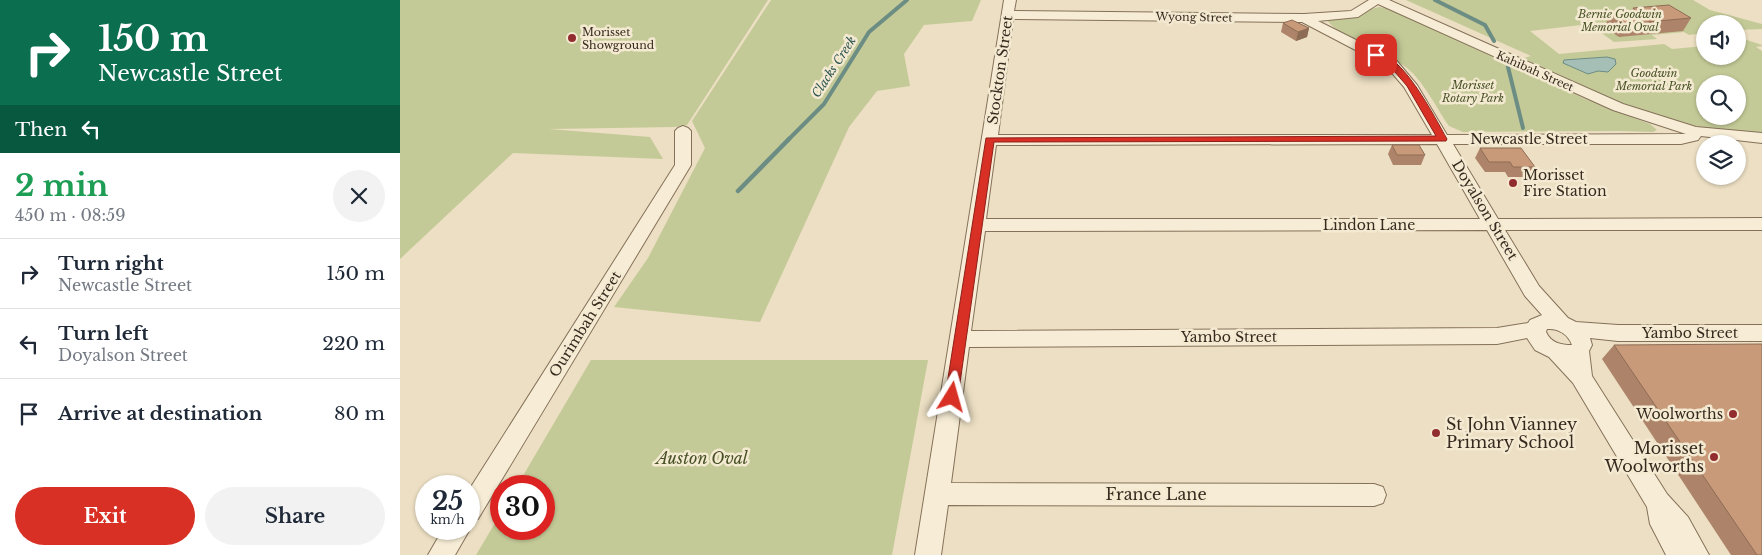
<!DOCTYPE html>
<meta charset="utf-8">
<style>
body{margin:0;font-family:"Libre Baskerville",serif;background:#f2f2f3;color:#1f2937;height:100vh;display:flex;flex-direction:column;font-size:19px;white-space:nowrap}
*{box-sizing:border-box;margin:0}
p{font-size:16px;color:#747a83}
.icon{flex:none;width:28px;height:28px;fill:none;stroke:currentColor;stroke-width:2;stroke-linecap:round;stroke-linejoin:round}
.map{position:relative;flex:1;overflow:hidden}
.panel{display:flex;flex-direction:column;background:#fff;width:400px}
.panel>*{flex:none}
.guide{background:#0b6e4f;color:#fff;overflow:hidden}
.fabs{position:absolute;left:1296px;top:15px;display:grid;gap:10px}
.fabs a{display:grid;place-items:center;width:50px;height:50px;border-radius:50%;background:#fff;box-shadow:0 1px 4px #0004;font-size:25px}
.speed{position:absolute;left:15px;top:475px;display:flex;gap:10px;font-size:25px;font-weight:700;text-align:center}
.speed>*{display:grid;place-content:center;width:65px;height:65px;border-radius:50%;background:#fff;box-shadow:0 1px 4px #0004;line-height:1}
.speed small{font-size:12px;font-weight:400}
.speed .limit{border:8px solid #d22;background:#fff;color:#111}
.pin{position:absolute;display:grid;place-items:center;width:42px;height:42px;color:#fff;margin:-21px;border-radius:10px;box-shadow:0 2px 8px #0006}
.me{position:absolute;width:55px;margin:-28px;rotate:8deg;stroke-linejoin:round;filter:drop-shadow(0 0 4px #0008)}
.turn{display:flex;align-items:center;gap:18px;height:105px;padding:0 15px;font-size:22px}
.turn .icon{width:65px;height:65px;stroke-width:2.5}
.turn b{display:block;font-size:35px;line-height:42px}
.then{display:flex;align-items:center;height:48px;padding:0 15px;background:#0003;gap:10px;font-size:19px}
.round{display:grid;place-items:center;flex:none;width:52px;height:52px;border-radius:26px;background:#f2f2f3}
.head{display:flex;align-items:center;justify-content:space-between;height:85px;padding:0 15px}
h1{font-size:30px;font-weight:700;line-height:38px;color:#1e9e55}
.cta{display:flex;gap:10px;margin-top:auto;padding:10px 15px}
.cta a{flex:1;height:58px;border-radius:30px;background:#d93025;color:#fff;font-size:20px;font-weight:700;line-height:58px;text-align:center}
.cta a+a{background:#f2f2f3;color:#1f2937}
ul{padding:0;list-style:none}
li{display:flex;align-items:center;gap:15px;height:70px;padding:0 15px;border-top:1px solid #e0e1e3}
li div{flex:1}
li b{display:block;font-size:19px}
li em{font-style:normal}
main{display:flex;flex:1;min-height:0}
.map>svg:first-child{display:block}
.green{fill:#c4ca97;fill-rule:evenodd}
.water{fill:#a5bfb7;stroke:#6c8d84}
.lines{fill:none;stroke-linecap:round;stroke-linejoin:round}
.stream-far1{stroke:#6c8d84;stroke-width:4}
.stream{stroke:#6c8d84;stroke-width:4.5}
.minor-casing{stroke:#85715a;stroke-width:2}
.minor{fill:#f7edd6;fill-rule:evenodd}
.wall{fill:#ad8469}
.shaded-wall{fill:#8d6c55}
.building{fill:#c99a7a;stroke:#8d6c55}
.route{fill:#d93025;stroke:#8d1f18}
.poi-dot{fill:#922d2f;stroke:#f4ead2;stroke-width:2}
.labels{text-anchor:middle;stroke-width:5;stroke-linejoin:round;paint-order:stroke}
.far-park-label{font-size:11px;font-style:italic;fill:#475125;stroke:#f4ead2}
.far-street-label{font-size:11px;fill:#36291e;stroke:#f4ead2}
.far-poi-label{font-size:11px;fill:#36291e;stroke:#f4ead2;text-anchor:start}
.far-water-label{font-size:12px;font-style:italic;fill:#2e5552;stroke:#f4ead2}
.street-label{font-size:14px;fill:#36291e;stroke:#f4ead2}
.poi-label{font-size:14px;fill:#36291e;stroke:#f4ead2;text-anchor:start}
.near-poi-label{font-size:16px;fill:#36291e;stroke:#f4ead2;text-anchor:start}
.near-park-label{font-size:16px;font-style:italic;fill:#475125;stroke:#f4ead2}
.near-street-label{font-size:16px;fill:#36291e;stroke:#f4ead2}
</style>
<main>
<section class="panel">
<div class="guide">
<div class="turn"><svg class="icon" aria-label="right" viewBox="0 0 24 24"><path d="M7 20v-9h11M14 6l5 5-5 5"/></svg><div><b>150 m</b>Newcastle Street</div></div>
<div class="then">Then<svg class="icon" aria-label="left" viewBox="0 0 24 24"><path d="M17 20v-9H6M10 6l-5 5 5 5"/></svg></div>
</div>
<div class="head"><div><h1>2 min</h1><p>450 m · 08:59</p></div><a class="round"><svg class="icon" aria-label="close" viewBox="0 0 24 24"><path d="M6 6l12 12M18 6L6 18"/></svg></a></div>
<ul>
<li><svg class="icon" aria-label="right" viewBox="0 0 24 24"><path d="M7 20v-9h11M14 6l5 5-5 5"/></svg><div><b>Turn right</b><p>Newcastle Street</p></div><em>150 m</em></li>
<li><svg class="icon" aria-label="left" viewBox="0 0 24 24"><path d="M17 20v-9H6M10 6l-5 5 5 5"/></svg><div><b>Turn left</b><p>Doyalson Street</p></div><em>220 m</em></li>
<li><svg class="icon" aria-label="arrive" viewBox="0 0 24 24"><path d="M6 21V4h12l-3 4 3 4H6"/></svg><div><b>Arrive at destination</b></div><em>80 m</em></li>
</ul>
<div class="cta"><a>Exit</a><a>Share</a></div>
</section>
<div class="map">
<svg width="1362" height="555" viewBox="0 0 1362 555">
<rect width="100%" height="100%" fill="#ecdfc3"/>
<g class="green">
<polygon points="0,0 368,0 287,125 275,127 149,129 250,137 263,159 113,153 0,259"/>
<polygon points="371,0 581,0 572,21 524,25 504,54 510,86 477,91 449,127 360,322 214,307 248,258 305,148 292,121"/>
<path d="M1006,0H1293L1310,10L1362,24V29L1338,30V24H1305V33L1289,35L1284,32L1252,35L1257,39L1214,42L1189,24L1130,31L1159,54L1264,44L1272,49L1305,46L1297,40H1305V56H1338V37L1362,45V46L1356,47L1362,51V133L1301,128L1230,108L1117,60L1131,56ZM1305,84H1338V116H1305Z"/>
<path d="M979,7L990,9L1183,98L1250,124L1257,130L1253,132L1220,131L1063,132L1049,126C1035,106 1023,79 1003,65C981,50 942,41 927,20Z"/>
<polygon points="191,360 528,360 492,555 76,555 101,513 101,529 144,529 144,486 117,486"/>
</g>
<polygon class="water" points="1207,57 1215,59 1216,64 1208,72 1198,71 1188,74 1163,63 1164,60"/>
<g class="lines">
<g class="stream-far1">
<polyline points="1035,0 1085,25 1094,41"/>
<polyline points="1108,67 1123,128"/>
<polyline points="388,140 424,104 469,32 507,0"/>
</g>
<polyline class="stream" points="338,191 389,139"/>
<defs>
<g id="minor">
<path d="M604,0H616L614,11L904,14L951,11L969,0H989L1223,104L1296,127L1362,133V143L1301,136L1298,140L1281,144H1053L1098,219L1362,218V230H1105L1139,286L1168,318L1176,322L1218,325H1362V341H1218L1190,338L1192,345L1189,351L1192,376L1267,494L1288,517L1309,555H1266L1250,524L1247,507L1173,383L1149,357L1135,350L1127,338L1097,344L569,347L551,483L974,484L983,487L986,495L983,503L974,506L548,505L541,555H515ZM978,4L1213,110L1286,134L1047,135L1017,85L996,60L918,21L958,17ZM613,19L902,22L986,66L1004,87L1032,135H598ZM1037,144L1080,219H586L596,145ZM1087,230L1125,296L1142,315L1130,320L1128,323L1097,328L571,331L585,231ZM1147,329C1158,328 1168,334 1172,345C1161,345 1151,343 1146,332Z"/>
<polygon points="283,126 288,128 291,131 291,165 78,519 69,522 69,490 275,165 275,131 278,128"/>
<polygon points="69,527 70,529 55,555 28,555 43,529"/>
</g>
</defs>
<use href="#minor" class="minor-casing"/>
<use href="#minor" class="minor"/>
</g>
<g class="wall">
<polygon points="1233,8 1291,18 1283,31 1219,37 1204,27 1211,14 1231,12"/>
<polygon points="883,23 909,28 907,37 896,41 881,32"/>
<polygon points="992,145 1025,155 1021,165 993,165 988,154"/>
<polygon points="1080,148 1135,167 1130,177 1108,177 1105,172 1085,172 1075,158"/>
<polygon points="1214,345 1362,555 1331,555 1202,359"/>
</g>
<polygon class="shaded-wall" points="909,28 907,37 896,41 898,32"/>
<g class="building">
<polygon points="1269,5 1291,18 1226,24 1211,14 1237,12 1233,8"/>
<polygon points="892,20 909,28 898,32 883,23"/>
<polygon points="992,145 1019,145 1025,155 997,155"/>
<polygon points="1080,148 1121,148 1135,167 1113,167 1110,162 1089,162"/>
<polygon points="1362,344 1362,555 1357,555 1214,345"/>
</g>
<path class="route" d="M974,53C1001,50 1035,118 1047,139L1046,141L594,142L558,397L556,401L552,402L547,401L545,397L586,138L1036,136L1007,86L988,64L974,57Z"/>
<g class="poi-dot">
<circle cx="172" cy="38" r="5"/>
<circle cx="1113" cy="183" r="5"/>
<circle cx="1333" cy="414" r="5"/>
<circle cx="1036" cy="433" r="5"/>
<circle cx="1314" cy="457" r="5"/>
</g>
<g class="labels">
<g class="far-park-label">
<text x="1220" y="18">Bernie Goodwin<tspan x="1220" dy="13">Memorial Oval</tspan></text>
<text x="1254" y="77">Goodwin<tspan x="1254" dy="13">Memorial Park</tspan></text>
<text x="1073" y="89">Morisset<tspan x="1073" dy="13">Rotary Park</tspan></text>
</g>
<g class="far-street-label">
<text transform="translate(794 17) rotate(1)" y="4">Wyong Street</text>
<text transform="translate(1135 71) rotate(24)" y="4">Kahibah Street</text>
</g>
<g class="far-poi-label">
<text x="182" y="36">Morisset<tspan x="182" dy="13">Showground</tspan></text>
</g>
<g class="far-water-label">
<text transform="translate(434 67) rotate(-57)" y="4">Clacks Creek</text>
</g>
<g class="street-label">
<text transform="translate(600 70) rotate(-82)" y="5">Stockton Street</text>
<text x="1129" y="144">Newcastle Street</text>
<text transform="translate(1085 210) rotate(59)" y="5">Doyalson Street</text>
<text x="969" y="230">Lindon Lane</text>
<text transform="translate(185 324) rotate(-58)" y="5">Ourimbah Street</text>
<text x="1290" y="338">Yambo Street</text>
<text x="829" y="342">Yambo Street</text>
</g>
<g class="poi-label">
<text x="1123" y="180">Morisset<tspan x="1123" dy="16">Fire Station</tspan></text>
<text x="1323" y="419" text-anchor="end">Woolworths</text>
</g>
<g class="near-poi-label">
<text x="1046" y="430">St John Vianney<tspan x="1046" dy="18">Primary School</tspan></text>
<text x="1304" y="454" text-anchor="end">Morisset<tspan x="1304" dy="18">Woolworths</tspan></text>
</g>
<g class="near-park-label">
<text x="302" y="464">Auston Oval</text>
</g>
<g class="near-street-label">
<text x="756" y="500">France Lane</text>
</g>
</g>
</svg>
<div class="fabs">
<a><svg class="icon" aria-label="sound" viewBox="0 0 24 24"><path d="M4 9h4l5-4v14l-5-4H4zM17 9q2 3 0 6"/></svg></a>
<a><svg class="icon" aria-label="search" viewBox="0 0 24 24"><circle cx="10" cy="10" r="6"/><path d="M15 15l6 6"/></svg></a>
<a><svg class="icon" aria-label="layers" viewBox="0 0 24 24"><path d="M12 4l9 5-9 5-9-5zM3 14l9 5 9-5"/></svg></a>
</div>
<div class="speed"><div>25<small>km/h</small></div><div class="limit">30</div></div>
<div class="pin" style="left:976px;top:55px;background:#d93025"><svg class="icon" aria-label="arrive" viewBox="0 0 24 24"><path d="M6 21V4h12l-3 4 3 4H6"/></svg></div>
<svg class="me" style="left:552px;top:397px" viewBox="-20 -20 40 40"><path d="M0-17L14 15 0 8-14 15z" fill="#d93025" stroke="#fff" stroke-width="4"/></svg>
</div>
</main>
